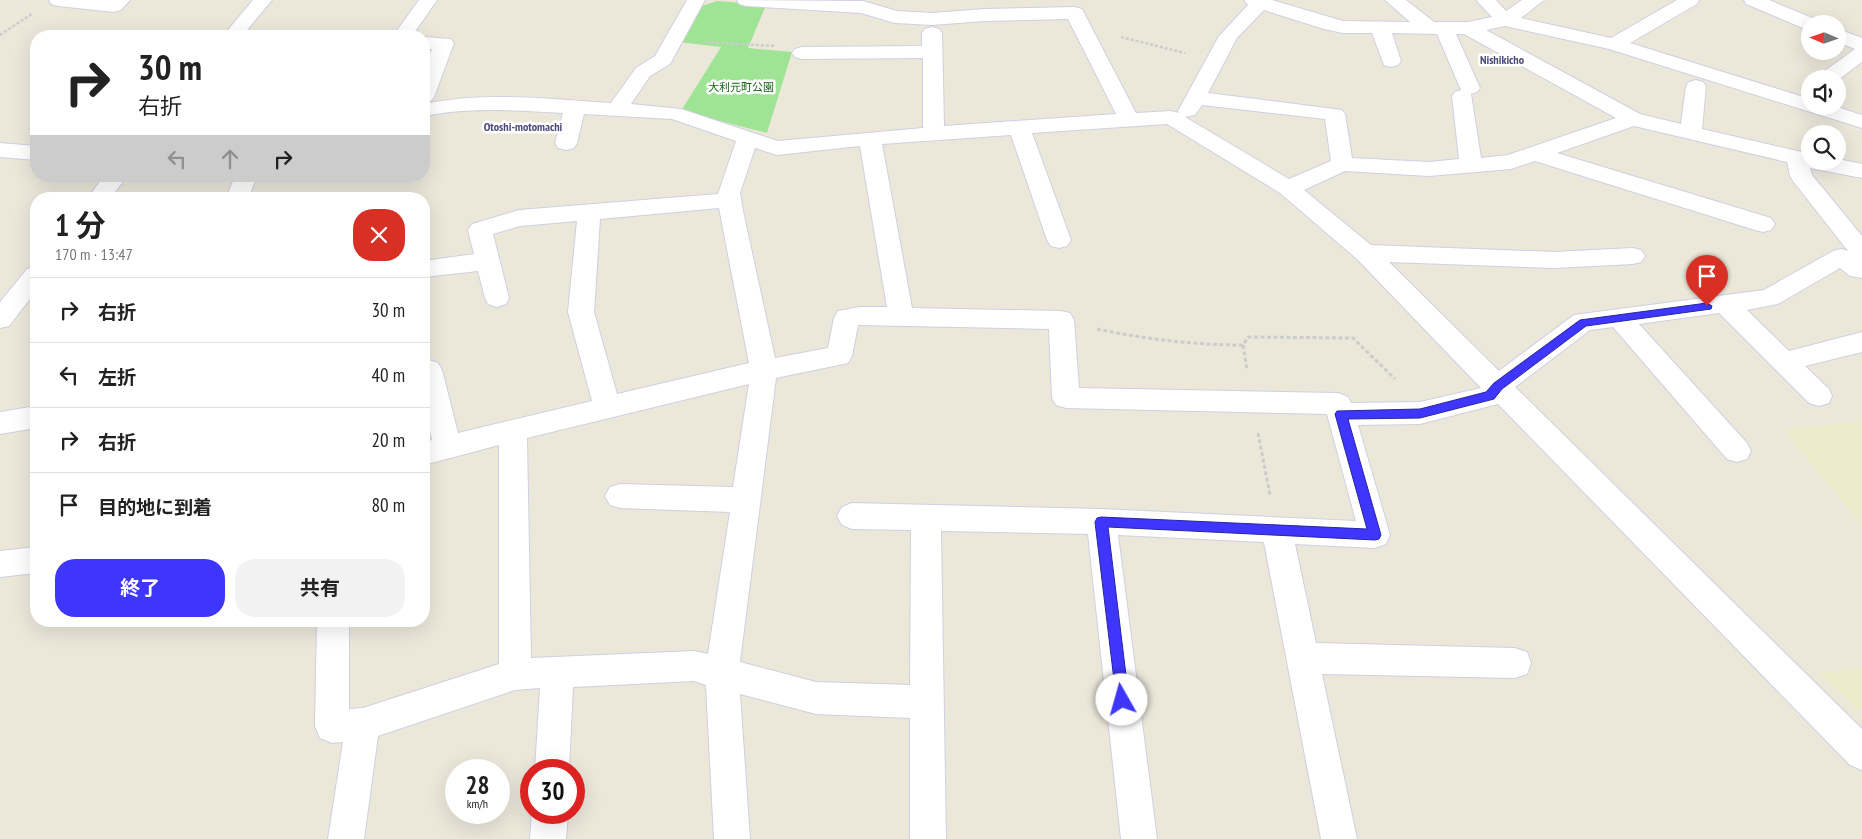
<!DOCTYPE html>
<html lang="ja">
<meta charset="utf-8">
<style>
body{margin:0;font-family:"PT Sans Narrow","Noto Sans JP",sans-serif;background:#f2f2f2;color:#222;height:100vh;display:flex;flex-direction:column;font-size:19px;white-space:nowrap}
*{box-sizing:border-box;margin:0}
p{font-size:16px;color:#767676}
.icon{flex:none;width:28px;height:28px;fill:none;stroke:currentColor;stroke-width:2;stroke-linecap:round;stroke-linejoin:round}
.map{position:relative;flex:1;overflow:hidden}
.drawer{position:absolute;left:30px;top:192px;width:400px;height:435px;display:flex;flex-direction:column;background:#fff;border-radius:20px;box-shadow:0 5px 20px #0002}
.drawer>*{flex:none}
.hud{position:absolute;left:30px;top:30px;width:400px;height:152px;border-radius:20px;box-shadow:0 5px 20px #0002;background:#fff;color:#222;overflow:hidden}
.needle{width:32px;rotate:272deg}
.tools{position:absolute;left:1801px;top:15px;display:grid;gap:10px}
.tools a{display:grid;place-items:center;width:45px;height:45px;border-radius:50%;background:#fff;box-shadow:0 5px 20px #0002;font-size:25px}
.speed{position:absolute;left:445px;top:759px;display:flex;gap:10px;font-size:25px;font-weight:700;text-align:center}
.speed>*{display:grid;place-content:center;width:65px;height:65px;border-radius:50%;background:#fff;box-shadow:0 5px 20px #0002;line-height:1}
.speed small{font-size:12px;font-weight:400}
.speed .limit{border:8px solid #d22;background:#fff;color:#111}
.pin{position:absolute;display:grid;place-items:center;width:42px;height:42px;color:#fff;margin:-51px -21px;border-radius:50% 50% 50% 0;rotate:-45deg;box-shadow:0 0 5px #0007}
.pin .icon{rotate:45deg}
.me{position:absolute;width:55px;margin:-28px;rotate:353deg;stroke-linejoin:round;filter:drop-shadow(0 0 4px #0008)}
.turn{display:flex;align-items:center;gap:18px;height:105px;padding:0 25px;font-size:22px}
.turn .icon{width:65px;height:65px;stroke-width:2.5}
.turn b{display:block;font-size:35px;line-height:42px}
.lanes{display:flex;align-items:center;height:48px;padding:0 25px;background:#0003;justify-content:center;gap:25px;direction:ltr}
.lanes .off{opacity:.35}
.round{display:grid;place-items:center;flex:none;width:52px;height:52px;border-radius:20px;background:#f2f2f2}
.overview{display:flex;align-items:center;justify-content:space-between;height:85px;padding:0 25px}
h1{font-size:30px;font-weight:700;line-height:38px}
.button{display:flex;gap:10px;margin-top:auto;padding:10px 25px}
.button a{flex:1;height:58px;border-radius:20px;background:#3e37fb;color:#fff;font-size:20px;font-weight:700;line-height:58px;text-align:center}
.button a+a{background:#f2f2f2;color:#222}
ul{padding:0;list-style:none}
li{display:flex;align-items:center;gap:15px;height:65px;padding:0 25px;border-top:1px solid #e0e0e0}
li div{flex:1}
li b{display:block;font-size:19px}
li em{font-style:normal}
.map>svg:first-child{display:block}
.education{fill:#edeac9}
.green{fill:#9fe395}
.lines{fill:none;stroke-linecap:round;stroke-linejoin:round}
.minor-casing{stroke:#d0cfe2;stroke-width:2}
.path-far1{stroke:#ccc;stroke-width:2.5;stroke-dasharray:3 2;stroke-linecap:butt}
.path{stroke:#ccc;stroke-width:3;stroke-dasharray:4 2.5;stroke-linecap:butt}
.minor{fill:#fff;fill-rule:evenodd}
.route{fill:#3e37fb;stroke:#2824a3}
.labels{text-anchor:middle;stroke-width:5;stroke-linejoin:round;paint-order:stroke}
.far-park-label{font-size:11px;fill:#19661a;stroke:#fff}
.far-neighbourhood-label{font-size:12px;font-weight:bold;fill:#4b4979;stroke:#fff}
</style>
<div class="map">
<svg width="1862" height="839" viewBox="0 0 1862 839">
<rect width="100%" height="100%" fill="#ebe8da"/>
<g class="education">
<polygon points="1862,421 1862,525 1784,430"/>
<polygon points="1862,667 1862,714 1820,673"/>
</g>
<polygon class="green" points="717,1 766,5 748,48 792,52 767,133 681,111 721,47 679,42 699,7"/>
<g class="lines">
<defs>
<g id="minor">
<polygon points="49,0 130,0 121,10 114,12 58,6 51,4"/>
<polygon points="253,0 272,0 242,36 223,36"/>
<polygon points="419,0 437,0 412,36 393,36"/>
<path d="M687,0H705L670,64L650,76L631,104L681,109L778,141L923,128V58L802,59L795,57L792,53L795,49L802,47L922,46V33L925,29L932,27L939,29L942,33L944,126L1116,114L1068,19L985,21L932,25L895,23L861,13L746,6L739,4L737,0L863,1L897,11L932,13L985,9L1075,7L1082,9L1136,113L1171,111L1179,113L1178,111L1219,36L1248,5L1244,0H1272L1343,21L1410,22L1385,0H1406L1434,22H1468L1492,17L1476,0H1496L1506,11L1522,0H1544L1521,18L1611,38L1677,0H1699L1697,4L1630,43L1810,99V106H1834L1862,115V128L1609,49L1505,26L1486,30L1640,114L1681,124L1686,86L1689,82L1696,80L1703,82L1706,86L1702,129L1810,154V161H1838V159L1862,164V178L1810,168L1812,175L1862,236V278L1850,276L1840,268L1778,304L1747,310L1789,351L1862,332V352L1805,366L1829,389L1832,396L1829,403L1819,406L1809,403L1719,313L1639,324L1747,443L1751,451L1747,459L1737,462L1727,459L1613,327L1590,330L1515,387L1862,729V770L1850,765L1498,404L1420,424L1358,425L1390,535L1386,544L1375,548L1295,544L1316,643L1515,648L1527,652L1531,663L1527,674L1515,678L1322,674L1357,839H1321L1264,542L1118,535L1157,839H1121L1088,534L941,531L946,839H910V718L816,714L740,694L750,839H714L706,685L694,681L573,687L569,770H535L540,688L515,690L378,736L364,839H328L343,742L332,743L320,738L315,726L317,621H349V709L363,708L499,664V445L424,465V443L432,440L424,404V362L429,360L438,363L442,370L458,433L592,401L568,312L577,221L520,226L493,234L509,298L506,304L497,307L488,304L485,298L478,271L424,277V261L474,254L468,230L472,224L519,210L718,194L736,141L672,119L584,114L577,143L574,148L566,150L558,148L555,143L563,113C517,110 469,107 424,116V104C485,91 550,99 611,103L636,68L655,56ZM1264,10L1324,29L1343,33H1372L1384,65L1391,67L1398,65L1401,61L1392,33L1437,34L1461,90L1455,92L1452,96L1459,159L1429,162L1352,158L1345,114L1342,110L1208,93L1237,38ZM1456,34H1464L1616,118L1508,155L1481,158L1471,94L1477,92L1480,88ZM1202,105L1325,119L1331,161L1289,179L1185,117L1195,115ZM1167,124L1280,193L1357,259L1481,388L1420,402L1351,403L1348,397L1338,393L1079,388L1074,320L1070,313L1061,311L912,308L882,144L1011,135L1047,240L1051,246L1059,248L1067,246L1071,240L1032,133ZM1634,126L1787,162L1790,176L1793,181L1848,251L1841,249L1833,251L1764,290L1574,315L1499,371L1389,262L1555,268L1633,264L1641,262L1645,256L1641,250L1633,248L1555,252L1371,245L1304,190L1345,171L1429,176L1511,169L1535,161L1755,230L1763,232L1771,230L1775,224L1771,218L1557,153ZM860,146L887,307H860L838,311L834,318L828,348L775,358L743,211L740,193L755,148L777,155ZM719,208L749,363L617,394L594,312L600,219ZM858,325L1049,329L1052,398L1056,405L1066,408L1327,414L1356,521L1101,509L852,503L842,507L837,516L842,525L852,529L911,530L910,685L816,682L740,662L776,378L848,363L852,356ZM749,384L733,487L620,484L610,487L605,496L610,505L620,508L730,512L708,654L694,651L531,658L527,438Z"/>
<polygon points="1744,0 1769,0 1817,20 1819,24 1810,24 1810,30 1803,28 1746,4"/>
<polygon points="1838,29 1862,38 1862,62 1838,80 1816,79 1819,75 1855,49 1838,42"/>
<polygon points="424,37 451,39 454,43 434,97 431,101 424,103 424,71 432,49 424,49"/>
<polygon points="0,143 36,146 36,160 0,157"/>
<polygon points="104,176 127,176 110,199 87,199"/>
<polygon points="235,176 257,176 248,199 226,199"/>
<polygon points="36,266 36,291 9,326 0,328 0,302 27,269"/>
<polygon points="36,406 36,428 0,434 0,412"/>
<polygon points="36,547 36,573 0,577 0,551"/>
<polygon points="532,812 568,812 566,839 530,839"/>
</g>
</defs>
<use href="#minor" class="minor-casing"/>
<g class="path-far1">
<polyline points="0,35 33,13"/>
<polyline points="1121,37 1185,53"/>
<polyline points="706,42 774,46"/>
</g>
<g class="path">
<path d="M1097,329C1145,339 1193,345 1243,345L1248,337L1353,338L1395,379"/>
<polyline points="1243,345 1247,370"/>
<polyline points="1258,433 1270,495"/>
</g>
<use href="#minor" class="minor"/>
</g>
<polygon class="route" points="1707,303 1712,306 1711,309 1586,326 1502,389 1494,399 1420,418 1348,419 1381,535 1379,539 1375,540 1108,527 1129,700 1127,705 1122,707 1117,705 1095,522 1097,518 1101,517 1367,529 1335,414 1337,411 1420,409 1486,392 1494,383 1580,320"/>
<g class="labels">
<g class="far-park-label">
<text x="741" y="91">大利元町公園</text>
</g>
<g class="far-neighbourhood-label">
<text x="1502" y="64">Nishikicho</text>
<text x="523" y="131">Otoshi-motomachi</text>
</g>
</g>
</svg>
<div class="tools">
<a><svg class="needle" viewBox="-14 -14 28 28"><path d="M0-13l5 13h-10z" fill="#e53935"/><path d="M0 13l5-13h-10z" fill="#767676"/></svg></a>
<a><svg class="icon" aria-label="sound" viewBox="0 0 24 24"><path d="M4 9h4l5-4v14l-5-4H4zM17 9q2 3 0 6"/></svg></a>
<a><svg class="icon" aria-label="search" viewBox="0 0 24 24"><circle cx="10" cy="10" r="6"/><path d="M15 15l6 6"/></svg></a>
</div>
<div class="speed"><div>28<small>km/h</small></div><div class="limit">30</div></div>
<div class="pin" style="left:1707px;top:306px;background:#d93025"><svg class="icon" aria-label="arrive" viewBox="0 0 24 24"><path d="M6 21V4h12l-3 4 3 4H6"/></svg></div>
<svg class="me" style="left:1122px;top:700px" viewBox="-20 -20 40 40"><circle r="19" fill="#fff"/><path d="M0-13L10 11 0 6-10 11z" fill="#3e37fb"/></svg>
<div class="hud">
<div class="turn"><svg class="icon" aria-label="right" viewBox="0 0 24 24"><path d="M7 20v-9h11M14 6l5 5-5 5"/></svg><div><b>30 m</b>右折</div></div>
<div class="lanes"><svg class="icon off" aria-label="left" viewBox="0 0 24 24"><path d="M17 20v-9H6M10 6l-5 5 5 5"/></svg><svg class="icon off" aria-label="ahead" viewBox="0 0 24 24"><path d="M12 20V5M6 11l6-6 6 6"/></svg><svg class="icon" aria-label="right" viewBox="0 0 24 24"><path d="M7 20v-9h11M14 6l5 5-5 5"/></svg></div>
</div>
<section class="drawer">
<div class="overview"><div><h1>1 分</h1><p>170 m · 13:47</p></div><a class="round" style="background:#d93025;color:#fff"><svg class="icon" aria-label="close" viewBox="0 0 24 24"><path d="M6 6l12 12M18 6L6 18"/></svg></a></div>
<ul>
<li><svg class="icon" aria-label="right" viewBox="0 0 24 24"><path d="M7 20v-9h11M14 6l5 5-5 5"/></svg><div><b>右折</b></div><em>30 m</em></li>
<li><svg class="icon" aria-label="left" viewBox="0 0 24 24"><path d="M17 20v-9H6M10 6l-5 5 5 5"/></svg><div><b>左折</b></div><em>40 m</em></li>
<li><svg class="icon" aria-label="right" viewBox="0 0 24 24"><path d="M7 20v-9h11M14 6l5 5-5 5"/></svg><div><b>右折</b></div><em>20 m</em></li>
<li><svg class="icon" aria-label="arrive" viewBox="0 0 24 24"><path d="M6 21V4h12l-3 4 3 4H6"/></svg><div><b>目的地に到着</b></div><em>80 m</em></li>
</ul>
<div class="button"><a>終了</a><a>共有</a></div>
</section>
</div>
